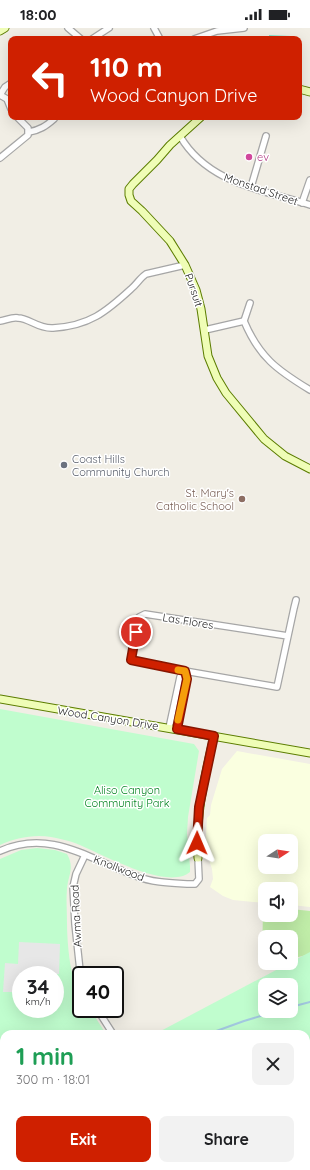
<!DOCTYPE html>
<meta charset="utf-8">
<style>
body{margin:0;font-family:Quicksand,sans-serif;background:#f2f2f2;color:#202124;height:100vh;display:flex;flex-direction:column;font-size:15px;white-space:nowrap}
*{box-sizing:border-box;margin:0}
p{font-size:13px;color:#757577}
.icon{flex:none;width:22px;height:22px;fill:none;stroke:currentColor;stroke-width:2;stroke-linecap:round;stroke-linejoin:round}
.map{position:relative;flex:1;overflow:hidden}
.details{position:absolute;left:0px;top:1002px;width:310px;height:140px;display:flex;flex-direction:column;background:#fff;border-radius:12px 12px 0 0;box-shadow:0 4px 16px #0002}
.details>*{flex:none}
.hud{position:absolute;left:8px;top:8px;width:294px;height:84px;border-radius:8px;box-shadow:0 4px 16px #0002;background:#cf2000;color:#fff;overflow:hidden}
.needle{width:26px;rotate:78deg}
.buttons{position:absolute;left:258px;top:806px;display:grid;gap:8px}
.buttons a{display:grid;place-items:center;width:40px;height:40px;border-radius:8px;background:#fff;box-shadow:0 4px 16px #0002;font-size:20px}
.speed{position:absolute;left:12px;top:938px;display:flex;gap:8px;font-size:20px;font-weight:700;text-align:center}
.speed>*{display:grid;place-content:center;width:52px;height:52px;border-radius:50%;background:#fff;box-shadow:0 4px 16px #0002;line-height:1}
.speed small{font-size:10px;font-weight:400}
.speed .limit{border:2px solid #111;border-radius:6px;background:#fff;color:#111}
.pin{position:absolute;display:grid;place-items:center;width:34px;height:34px;color:#fff;margin:-17px;border:2px solid #fff;border-radius:50%;box-shadow:0 1px 4px #0007}
.me{position:absolute;width:44px;margin:-22px;rotate:1deg;stroke-linejoin:round;filter:drop-shadow(0 0 3px #0008)}
.turn{display:flex;align-items:center;gap:14px;height:84px;padding:0 16px;font-size:18px}
.turn .icon{width:52px;height:52px;stroke-width:2.5}
.turn b{display:block;font-size:28px;line-height:34px}
.round{display:grid;place-items:center;flex:none;width:42px;height:42px;border-radius:8px;background:#f2f2f2}
.head{display:flex;align-items:center;justify-content:space-between;height:68px;padding:0 16px}
h1{font-size:24px;font-weight:700;line-height:30px;color:#1e9e55}
.primary-button{display:flex;gap:8px;margin-top:auto;padding:8px 16px}
.primary-button a{flex:1;height:46px;border-radius:8px;background:#cf2000;color:#fff;font-size:16px;font-weight:700;line-height:46px;text-align:center}
.primary-button a+a{background:#f2f2f2;color:#202124}
.status{display:flex;justify-content:space-between;align-items:center;height:28px;padding:0 20px;background:#fff;direction:ltr}
.status svg{height:11px;fill:currentColor}
.map>svg:first-child{display:block}
.education{fill:#faffe0;fill-rule:evenodd}
.grass{fill:#c0eda8}
.park{fill:#c0fdce;fill-rule:evenodd}
.pitch{fill:#7fe4cc}
.parking{fill:#e7e7e7}
.lines{fill:none;stroke-linecap:round;stroke-linejoin:round}
.stream{stroke:#a3c9e1;stroke-width:2}
.street-casing{stroke:#a6a6a6;stroke-width:8}
.secondary-casing{stroke:#5c7d00;stroke-width:9}
.primary-casing{stroke:#9b7f00;stroke-width:10}
.street{stroke:#fff;stroke-width:5.5}
.secondary{stroke:#effdb6;stroke-width:7}
.primary{stroke:#ffe39c;stroke-width:8}
.route-casing{stroke:#871500;stroke-width:10}
.route{stroke:#cf2000;stroke-width:7}
.slow{stroke:#f59e0b;stroke-width:7}
.hotel-dot{fill:#d1479c;stroke:#fff;stroke-width:1.5}
.worship-dot{fill:#6b7280;stroke:#fff;stroke-width:1.5}
.education-dot{fill:#8d6e63;stroke:#fff;stroke-width:1.5}
.labels{text-anchor:middle;stroke-width:3;stroke-linejoin:round;paint-order:stroke}
.hotel-label{font-size:11px;fill:#b23c85;stroke:#fff;text-anchor:start}
.street-label{font-size:11px;fill:#1f1f1f;stroke:#fff}
.worship-label{font-size:11px;fill:#5b616d;stroke:#fff;text-anchor:start}
.education-label{font-size:11px;fill:#785e54;stroke:#fff;text-anchor:end}
.park-label{font-size:11px;fill:#058523;stroke:#fff}
</style>
<div class="status"><b>18:00</b><svg viewBox="0 0 49 12"><path d="M0 12V9h3v3zM5 12V6h3v6zM10 12V3h3v9zM15 12V0h3v12zM26 1h20v11H26zM47 4h2v5h-2z"/></svg></div>
<div class="map">
<svg width="310" height="1142" viewBox="0 0 310 1142">
<rect width="100%" height="100%" fill="#f1eee5"/>
<path class="education" d="M237,723L310,736V879L291,877V861H265V875L233,872L223,868L210,859L213,851L212,841L207,826L206,808L207,790L210,787L211,777L222,741ZM265,813H291V839H265Z"/>
<polygon class="grass" points="263,878 265,878 265,887 291,887 291,881 310,883 310,926 291,931 291,909 265,909 265,935 279,935 262,941"/>
<g class="park">
<path d="M0,681L194,716L199,723L188,789L187,805L190,838V844C166,864 98,823 72,814C65,812 58,810 51,809C34,806 15,810 0,817Z"/>
<path d="M37,820L55,822L67,826C75,840 68,847 67,861C66,872 67,883 67,895C67,910 69,935 73,949C76,961 81,969 81,981H90L106,1006H4V1138H60L54,1142H0V831L21,822ZM21,947H55V981H21Z"/>
<path d="M310,924V1014L306,1015V1006H155ZM265,957H291V983H265Z"/>
<polygon points="310,1049 310,1142 120,1142 125,1138 306,1138 306,1050"/>
</g>
<polygon class="pitch" points="269,7 291,8 291,11 269,11"/>
<polygon class="parking" points="19,914 60,916 59,946 21,947 21,970 14,970 14,964 3,964 5,935 18,936"/>
<g class="lines">
<g class="stream">
<polyline points="291,979 310,974"/>
<polyline points="208,1006 244,993 277,983"/>
<polyline points="0,1073 4,1074"/>
<polyline points="15,1142 21,1140 27,1142"/>
</g>
<defs>
<g id="street">
<polyline points="68,0 81,11"/>
<polyline points="154,0 160,11"/>
<polyline points="92,11 109,0"/>
<polyline points="194,11 217,3 244,0"/>
<polyline points="0,67 7,71 11,81"/>
<polyline points="0,67 5,59 11,55"/>
<path d="M29,104C40,102 46,98 54,91"/>
<path d="M180,108C207,155 262,162 310,177"/>
<polyline points="0,130 28,107 28,100 17,89"/>
<polyline points="251,159 266,108"/>
<polyline points="302,175 310,152"/>
<path d="M0,293C6,292 12,289 18,290C29,290 38,301 53,300C89,298 106,284 131,261C137,256 140,250 146,246L185,237"/>
<polyline points="244,293 250,275"/>
<path d="M205,302L244,293C259,329 277,342 310,362"/>
<polyline points="288,608 145,586 139,589 131,632 185,643 277,659 294,580 296,572"/>
<polyline points="169,700 180,649 185,643"/>
<polyline points="177,701 187,651 185,643"/>
<path d="M0,823C51,800 90,832 136,848C153,855 172,855 190,856H195L199,851L198,830"/>
<polyline points="81,952 75,896 73,859 76,846 85,827"/>
<polyline points="97,981 113,1006"/>
</g>
<g id="secondary">
<polyline points="0,3 5,0"/>
<polyline points="299,61 310,64"/>
<polyline points="201,89 170,117 157,132 133,156 129,161 129,167 131,173 142,183 170,213 185,237 196,262 201,281 208,328 217,350 226,365 264,411 285,428 310,441"/>
<polyline points="0,671 310,725"/>
<path d="M198,830C195,788 205,748 214,708"/>
</g>
<g id="primary">
<polyline points="306,1024 310,1023"/>
<polyline points="306,1040 310,1039"/>
<polyline points="77,1142 82,1138"/>
<polyline points="102,1142 107,1138"/>
</g>
</defs>
<use href="#street" class="street-casing"/>
<use href="#secondary" class="secondary-casing"/>
<use href="#primary" class="primary-casing"/>
<use href="#street" class="street"/>
<use href="#secondary" class="secondary"/>
<use href="#primary" class="primary"/>
</g>
<g class="lines">
<defs>
<polyline id="route" points="136,604 131,632 185,643 187,651 177,701 214,708 199,779 197,815"/>
</defs>
<use href="#route" class="route-casing"/>
<use href="#route" class="route"/>
<polyline class="slow" points="178,642 185,643 187,651 178,692"/>
</g>
<circle class="hotel-dot" cx="249" cy="129" r="4"/>
<circle class="worship-dot" cx="64" cy="437" r="4"/>
<circle class="education-dot" cx="242" cy="471" r="4"/>
<g class="labels">
<g class="hotel-label">
<text x="257" y="133">ev</text>
</g>
<g class="street-label">
<text transform="translate(261 161) rotate(19)" y="4">Monstad Street</text>
<text transform="translate(194 262) rotate(71)" y="4">Pursuit</text>
<text transform="translate(188 593) rotate(9)" y="4">Las Flores</text>
<text transform="translate(108 690) rotate(9)" y="4">Wood Canyon Drive</text>
<text transform="translate(119 840) rotate(21)" y="4">Knollwood</text>
<text transform="translate(76 888) rotate(-93)" y="4">Awma Road</text>
</g>
<g class="worship-label">
<text x="72" y="435">Coast Hills<tspan x="72" dy="13">Community Church</tspan></text>
</g>
<g class="education-label">
<text x="234" y="469">St. Mary's<tspan x="234" dy="13">Catholic School</tspan></text>
</g>
<g class="park-label">
<text x="127" y="766">Aliso Canyon<tspan x="127" dy="13">Community Park</tspan></text>
</g>
</g>
</svg>
<div class="buttons">
<a><svg class="needle" viewBox="-14 -14 28 28"><path d="M0-13l5 13h-10z" fill="#e53935"/><path d="M0 13l5-13h-10z" fill="#757577"/></svg></a>
<a><svg class="icon" aria-label="sound" viewBox="0 0 24 24"><path d="M4 9h4l5-4v14l-5-4H4zM17 9q2 3 0 6"/></svg></a>
<a><svg class="icon" aria-label="search" viewBox="0 0 24 24"><circle cx="10" cy="10" r="6"/><path d="M15 15l6 6"/></svg></a>
<a><svg class="icon" aria-label="layers" viewBox="0 0 24 24"><path d="M12 4l9 5-9 5-9-5zM3 14l9 5 9-5"/></svg></a>
</div>
<div class="speed"><div>34<small>km/h</small></div><div class="limit">40</div></div>
<div class="pin" style="left:136px;top:604px;background:#d93025"><svg class="icon" aria-label="arrive" viewBox="0 0 24 24"><path d="M6 21V4h12l-3 4 3 4H6"/></svg></div>
<svg class="me" style="left:197px;top:815px" viewBox="-20 -20 40 40"><path d="M0-17L14 15 0 8-14 15z" fill="#cf2000" stroke="#fff" stroke-width="4"/></svg>
<div class="hud">
<div class="turn"><svg class="icon" aria-label="left" viewBox="0 0 24 24"><path d="M17 20v-9H6M10 6l-5 5 5 5"/></svg><div><b>110 m</b>Wood Canyon Drive</div></div>
</div>
<section class="details">
<div class="head"><div><h1>1 min</h1><p>300 m · 18:01</p></div><a class="round"><svg class="icon" aria-label="close" viewBox="0 0 24 24"><path d="M6 6l12 12M18 6L6 18"/></svg></a></div>
<div class="primary-button"><a>Exit</a><a>Share</a></div>
</section>
</div>
